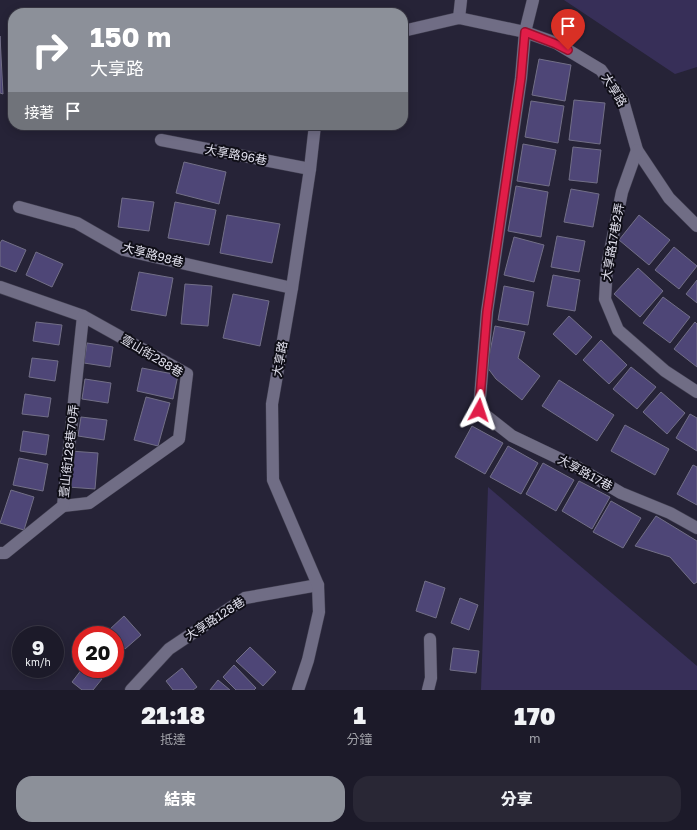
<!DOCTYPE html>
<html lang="zh-TW">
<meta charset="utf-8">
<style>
body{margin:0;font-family:"Golos Text","Noto Sans TC",sans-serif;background:#292735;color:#f1f3f6;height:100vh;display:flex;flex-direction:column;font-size:15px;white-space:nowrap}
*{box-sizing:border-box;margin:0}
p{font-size:13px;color:#a0a1a8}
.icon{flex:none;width:22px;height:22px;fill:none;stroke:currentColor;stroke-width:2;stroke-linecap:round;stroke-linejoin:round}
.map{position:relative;height:690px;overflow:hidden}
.side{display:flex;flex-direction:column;background:#1c1a29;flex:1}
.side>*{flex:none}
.hud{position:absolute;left:8px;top:8px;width:400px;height:122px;border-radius:16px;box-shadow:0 2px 10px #0003,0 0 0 1px #3a3846;background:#8c9099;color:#fff;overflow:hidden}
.speed{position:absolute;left:12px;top:626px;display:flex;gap:8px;font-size:20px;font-weight:700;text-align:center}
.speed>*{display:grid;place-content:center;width:52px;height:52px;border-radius:50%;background:#1c1a29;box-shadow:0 2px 10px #0003,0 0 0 1px #3a3846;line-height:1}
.speed small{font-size:10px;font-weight:400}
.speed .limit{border:6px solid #d22;background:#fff;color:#111}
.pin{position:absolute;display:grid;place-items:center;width:34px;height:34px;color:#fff;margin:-41px -17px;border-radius:50% 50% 50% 0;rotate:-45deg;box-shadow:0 0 4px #0007}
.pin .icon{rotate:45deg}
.me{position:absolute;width:44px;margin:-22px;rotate:5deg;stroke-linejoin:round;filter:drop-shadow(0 0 3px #0008)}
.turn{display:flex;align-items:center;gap:14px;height:84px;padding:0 16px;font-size:18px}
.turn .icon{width:52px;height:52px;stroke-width:2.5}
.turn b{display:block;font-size:28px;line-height:34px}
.then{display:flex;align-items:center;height:38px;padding:0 16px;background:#0003;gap:8px;font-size:15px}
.eta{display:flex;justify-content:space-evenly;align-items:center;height:68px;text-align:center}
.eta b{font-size:24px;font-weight:800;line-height:28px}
.cta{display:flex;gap:8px;margin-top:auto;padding:8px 16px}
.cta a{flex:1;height:46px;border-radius:16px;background:#8c9099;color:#fff;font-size:16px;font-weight:800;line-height:46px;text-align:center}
.cta a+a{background:#292735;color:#f1f3f6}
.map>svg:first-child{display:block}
.green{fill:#372f58}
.building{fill:#4e4677;stroke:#726f87}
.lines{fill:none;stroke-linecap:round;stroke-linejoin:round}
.minor-casing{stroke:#413f50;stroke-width:13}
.minor{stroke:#706d85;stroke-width:12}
.route-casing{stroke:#92132f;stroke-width:10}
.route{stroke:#e11d48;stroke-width:7}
.labels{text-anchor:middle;stroke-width:4;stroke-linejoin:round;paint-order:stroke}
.street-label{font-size:12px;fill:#e1e0ed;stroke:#0f0e17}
</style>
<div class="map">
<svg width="697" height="690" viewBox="0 0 697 690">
<rect width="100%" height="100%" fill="#262337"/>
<g class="green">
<polygon points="564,0 697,0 697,67 675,74"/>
<polygon points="488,487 697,666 697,690 481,690"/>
</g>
<g class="building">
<polygon points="0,36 3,94 0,93"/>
<polygon points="539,59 571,65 565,101 532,95"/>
<polygon points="574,100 605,103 600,144 569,140"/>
<polygon points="531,101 564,106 558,143 525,137"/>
<polygon points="523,144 556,150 549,186 517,181"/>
<polygon points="573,147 601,150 597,183 569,180"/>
<polygon points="184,162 226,172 219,204 176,193"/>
<polygon points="516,186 548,192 541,237 508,231"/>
<polygon points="571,189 599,194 593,227 564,222"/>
<polygon points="122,198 154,202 149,231 118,227"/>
<polygon points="175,202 216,210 209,245 168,238"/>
<polygon points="227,215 280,224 272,263 220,253"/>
<polygon points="639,215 670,240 649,265 619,240"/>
<polygon points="557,236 585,241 579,272 551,267"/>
<polygon points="514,237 544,245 534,282 504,275"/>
<polygon points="2,240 26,250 16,272 0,266 0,243"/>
<polygon points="674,247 697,266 679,289 655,270"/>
<polygon points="36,252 63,264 52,287 26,275"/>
<polygon points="638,268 663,291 640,317 614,294"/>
<polygon points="139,272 173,278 166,316 131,310"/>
<polygon points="553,275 580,280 575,311 547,306"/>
<polygon points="697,280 697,303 686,294"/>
<polygon points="185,284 212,286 208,326 181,324"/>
<polygon points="504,286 534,292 528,325 498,320"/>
<polygon points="233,294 269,301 260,346 223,338"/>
<polygon points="663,297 690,317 670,343 643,323"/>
<polygon points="569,316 592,337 576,355 553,334"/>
<polygon points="36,322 62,325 59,345 33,341"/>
<polygon points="695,322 697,324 697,367 674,349"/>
<polygon points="495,326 525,332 518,358 540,376 522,400 496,379 487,367"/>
<polygon points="601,340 627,365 609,384 583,360"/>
<polygon points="87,343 113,347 110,367 84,363"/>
<polygon points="32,358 58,361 55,381 29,377"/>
<polygon points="631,367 656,387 637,409 613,389"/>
<polygon points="142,368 178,375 173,399 137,391"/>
<polygon points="85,379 111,383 108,403 82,399"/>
<polygon points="559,380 614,415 597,441 542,406"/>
<polygon points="661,392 685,413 667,434 643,412"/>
<polygon points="25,394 51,398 48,417 22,414"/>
<polygon points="146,397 170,403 158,446 134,440"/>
<polygon points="690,414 697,418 697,451 676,438"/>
<polygon points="81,417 107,420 104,440 78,436"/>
<polygon points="625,425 669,449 655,475 611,451"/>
<polygon points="472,426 503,443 485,474 455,457"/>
<polygon points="23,431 49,435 46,455 20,451"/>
<polygon points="508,446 538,463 521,494 490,477"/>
<polygon points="70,451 98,453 95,489 68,487"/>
<polygon points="19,458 48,464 43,491 13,485"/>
<polygon points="543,463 574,480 556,511 526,494"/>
<polygon points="693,465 697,467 697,505 677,494"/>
<polygon points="579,481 610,497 592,529 562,511"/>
<polygon points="11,490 34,497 24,530 0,523"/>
<polygon points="611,501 641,518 623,548 593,532"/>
<polygon points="656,516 697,541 697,582 694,584 670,557 635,546"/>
<polygon points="425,581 445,588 436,618 416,611"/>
<polygon points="460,598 478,605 469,630 451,623"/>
<polygon points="124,616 141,635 125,649 115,638 115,635 113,635 109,630"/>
<polygon points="115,646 123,653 115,663"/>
<polygon points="250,647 276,672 263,686 236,661"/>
<polygon points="453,648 479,651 476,673 450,670"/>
<polygon points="234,665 256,688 254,690 236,690 223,677"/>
<polygon points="182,668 197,687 193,690 173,690 166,681"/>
<polygon points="82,669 90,669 102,679 93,690 82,690 72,682"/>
<polygon points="218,680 230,690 210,690"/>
</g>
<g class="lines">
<defs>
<g id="minor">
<polyline points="533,0 525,32 521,78 487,312 479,410 512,436 577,467 621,493 670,513 697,528"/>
<polyline points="459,18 461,0"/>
<polyline points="403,31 459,18 525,32 556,43 601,70 623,101 637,150 669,198 697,226"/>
<polyline points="161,140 310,169"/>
<polyline points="637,150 622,192 607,266 605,299 618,330 665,371 697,392"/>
<polyline points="19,207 77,223 124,250 292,288"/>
<polyline points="0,287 83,316 187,374 179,439 89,503 63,506"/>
<polyline points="0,553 5,553 63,506 83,316"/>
<polyline points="131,690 169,649 245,598 318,585"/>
<polyline points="298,690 308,660 319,612 318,585 273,480 272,404 292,288 310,169 315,125"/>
<polyline points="428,690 431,678 430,639"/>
</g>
</defs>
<use href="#minor" class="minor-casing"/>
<use href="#minor" class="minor"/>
</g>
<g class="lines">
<defs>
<polyline id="route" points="479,410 487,312 521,78 525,32 556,44 568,50"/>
</defs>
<use href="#route" class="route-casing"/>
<use href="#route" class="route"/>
</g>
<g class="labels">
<g class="street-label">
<text transform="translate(614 90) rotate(59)" y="4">大享路</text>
<text transform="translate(236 155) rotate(11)" y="4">大享路96巷</text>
<text transform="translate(613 242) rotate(-80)" y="4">大享路17巷2弄</text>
<text transform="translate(153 255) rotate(15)" y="4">大享路98巷</text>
<text transform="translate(152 356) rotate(31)" y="4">壹山街288巷</text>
<text transform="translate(280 359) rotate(-80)" y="4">大享路</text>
<text transform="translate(69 451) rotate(-84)" y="4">壹山街128巷70弄</text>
<text transform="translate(585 473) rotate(29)" y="4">大享路17巷</text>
<text transform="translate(215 619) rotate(-33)" y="4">大享路128巷</text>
</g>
</g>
</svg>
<div class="speed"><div>9<small>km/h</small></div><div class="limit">20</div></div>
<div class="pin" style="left:568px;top:50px;background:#d93025"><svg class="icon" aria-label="arrive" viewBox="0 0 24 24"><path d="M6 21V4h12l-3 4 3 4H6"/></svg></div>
<svg class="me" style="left:479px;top:410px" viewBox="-20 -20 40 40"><path d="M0-17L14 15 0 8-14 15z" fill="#e11d48" stroke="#fff" stroke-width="4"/></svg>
<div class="hud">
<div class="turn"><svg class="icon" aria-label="right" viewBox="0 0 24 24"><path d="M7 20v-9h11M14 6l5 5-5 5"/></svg><div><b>150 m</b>大享路</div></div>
<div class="then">接著<svg class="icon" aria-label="arrive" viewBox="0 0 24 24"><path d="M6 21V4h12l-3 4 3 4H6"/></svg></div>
</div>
</div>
<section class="side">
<div class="eta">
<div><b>21:18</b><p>抵達</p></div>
<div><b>1</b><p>分鐘</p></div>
<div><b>170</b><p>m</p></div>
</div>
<div class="cta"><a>結束</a><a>分享</a></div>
</section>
